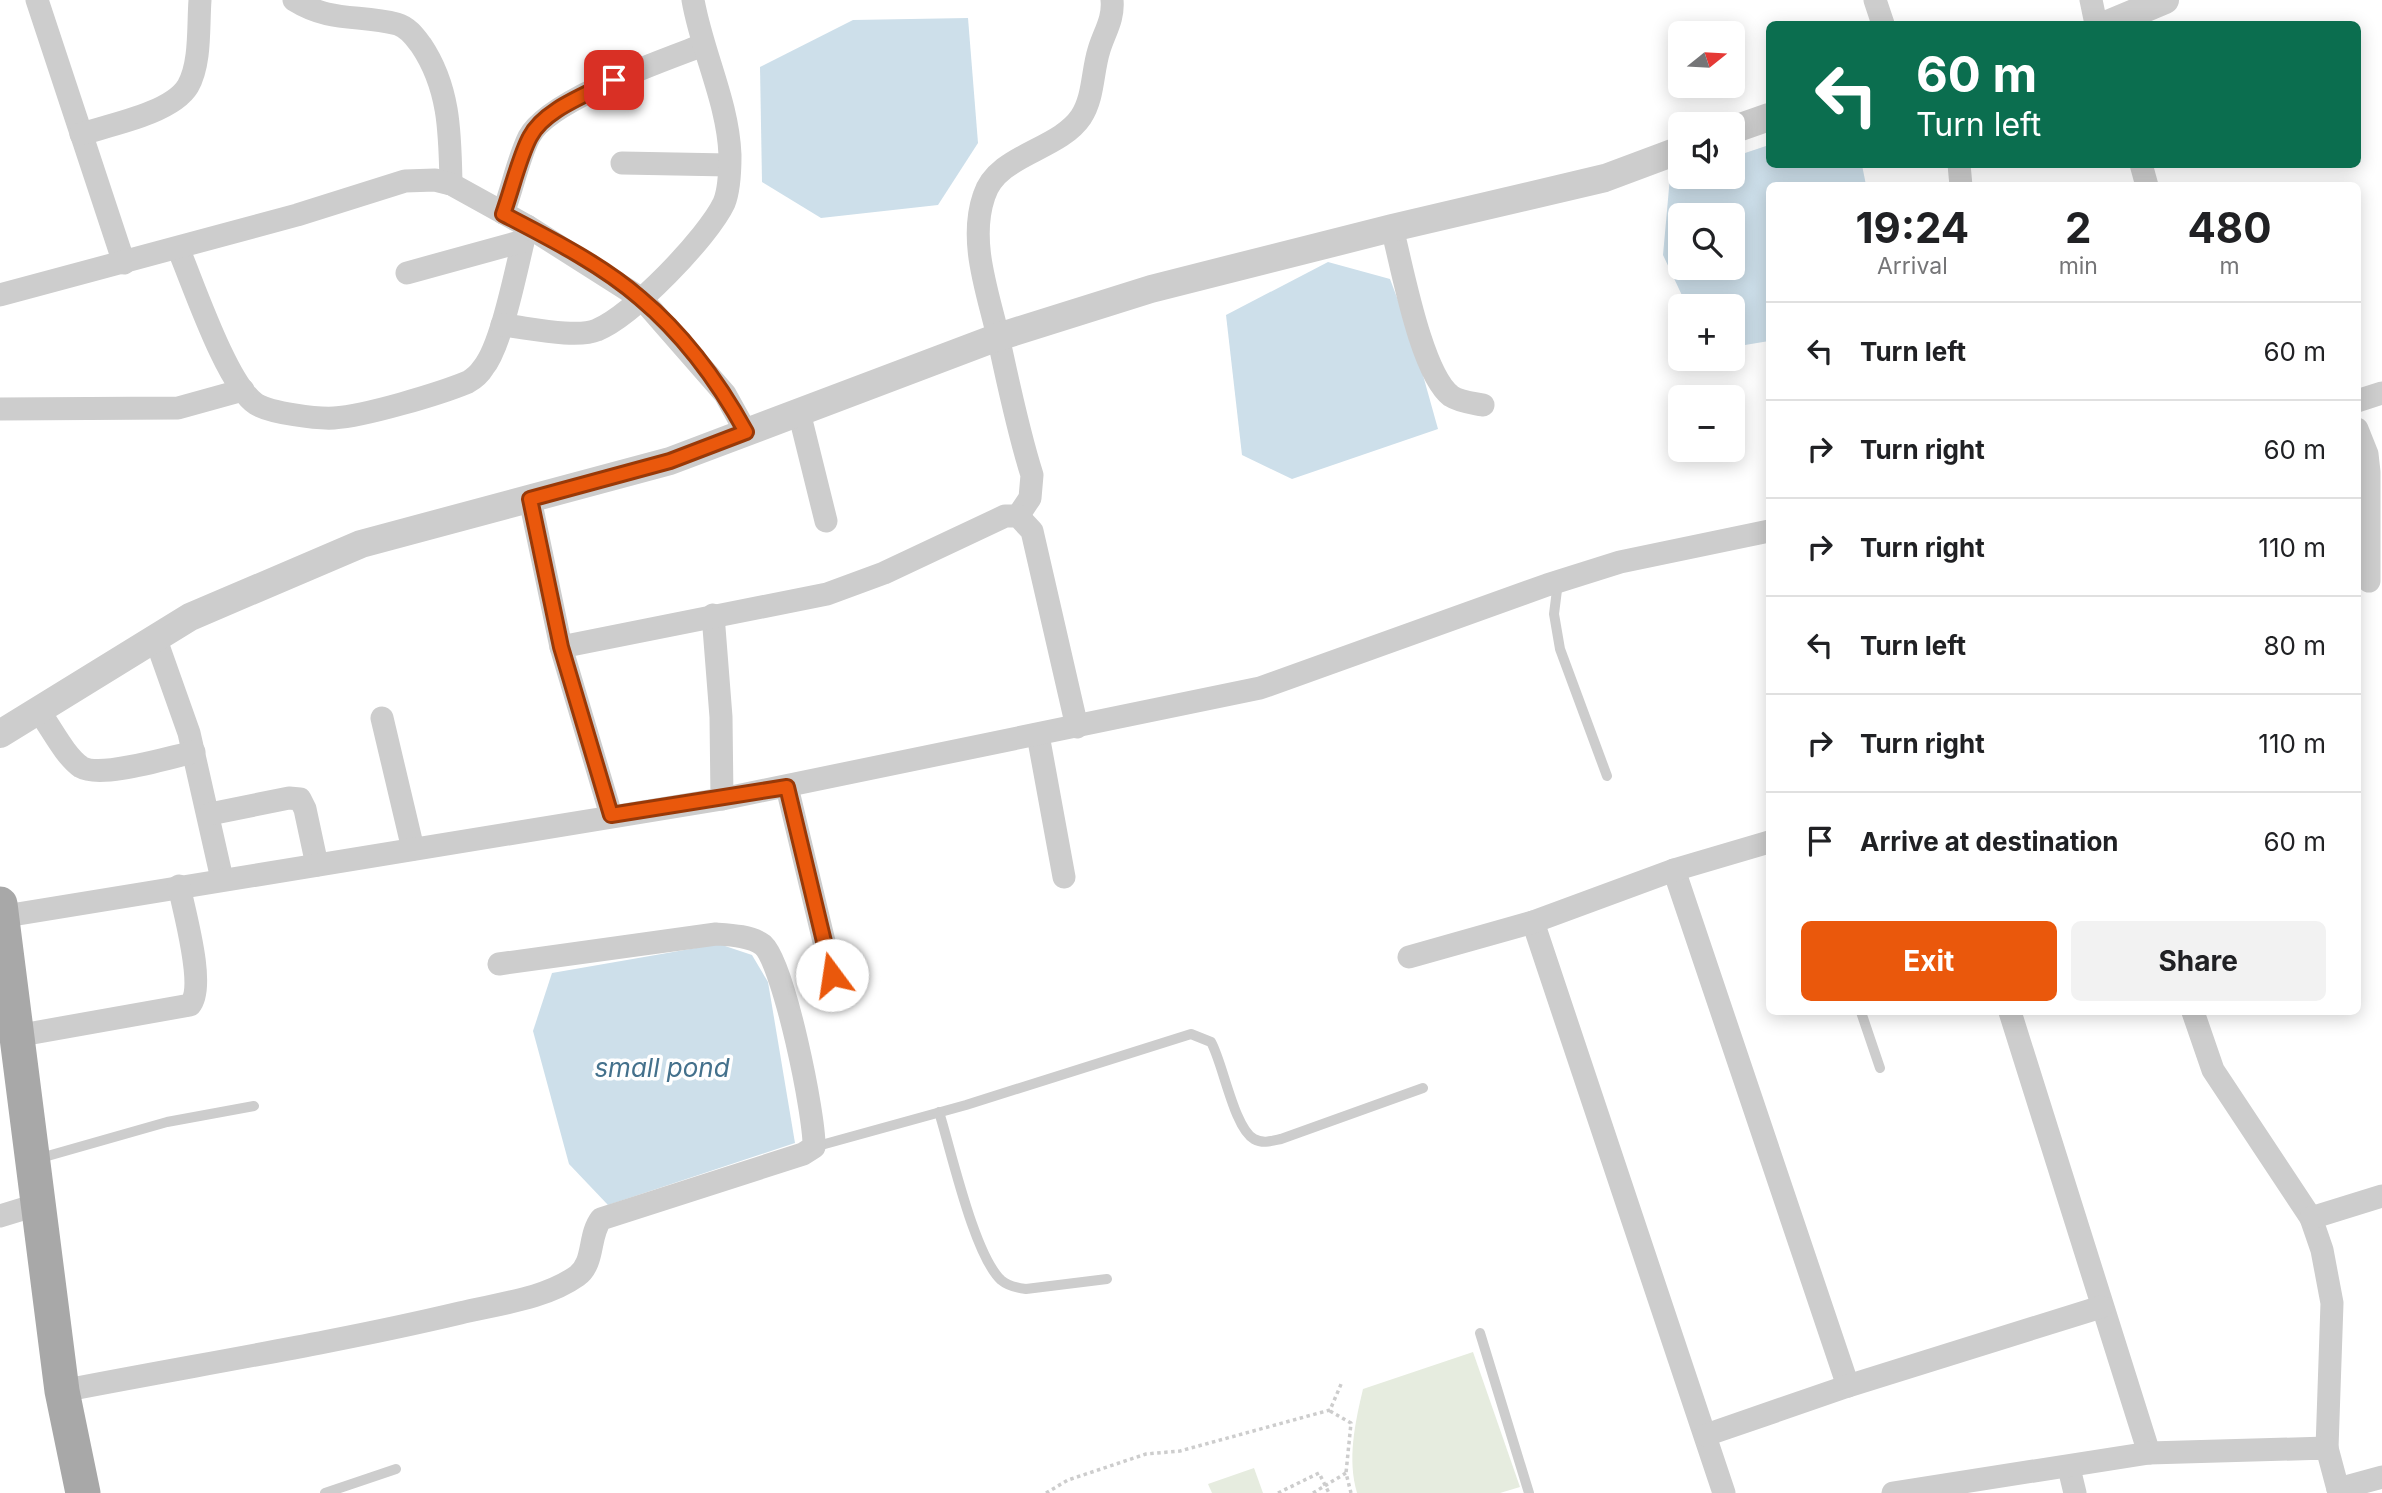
<!DOCTYPE html>
<meta charset="utf-8">
<style>
body{margin:0;font-family:Inter,sans-serif;background:#f2f2f2;color:#202124;height:100vh;display:flex;flex-direction:column;font-size:26px;white-space:nowrap}
*{box-sizing:border-box;margin:0}
p{font-size:23px;color:#757577}
.icon{flex:none;width:38px;height:38px;fill:none;stroke:currentColor;stroke-width:2;stroke-linecap:round;stroke-linejoin:round}
.map{position:relative;flex:1;overflow:hidden}
.sheet{position:absolute;left:1766px;top:182px;width:595px;height:833px;display:flex;flex-direction:column;background:#fff;border-radius:10px;box-shadow:0 4px 18px #0003}
.sheet>*{flex:none}
.guide{position:absolute;left:1766px;top:21px;width:595px;height:147px;border-radius:10px;box-shadow:0 4px 18px #0003;background:#0b6e4f;color:#fff;overflow:hidden}
.needle{width:46px;rotate:72deg}
.controls{position:absolute;left:1668px;top:21px;display:grid;gap:14px}
.controls a{display:grid;place-items:center;width:77px;height:77px;border-radius:10px;background:#fff;box-shadow:0 4px 18px #0003;font-size:35px}
.pin{position:absolute;display:grid;place-items:center;width:60px;height:60px;color:#fff;margin:-30px;border-radius:14px;box-shadow:0 4px 10px #0006}
.me{position:absolute;width:77px;margin:-38px;rotate:346deg;stroke-linejoin:round;filter:drop-shadow(0 0 5px #0008)}
.turn{display:flex;align-items:center;gap:24px;height:147px;padding:0 35px;font-size:32px}
.turn .icon{width:91px;height:91px;stroke-width:2.5}
.turn b{display:block;font-size:49px;line-height:60px}
.eta{display:flex;justify-content:space-evenly;align-items:center;height:119px;text-align:center}
.eta b{font-size:42px;font-weight:700;line-height:49px}
.button{display:flex;gap:14px;margin-top:auto;padding:14px 35px}
.button a{flex:1;height:80px;border-radius:10px;background:#ea580c;color:#fff;font-size:28px;font-weight:700;line-height:80px;text-align:center}
.button a+a{background:#f2f2f2;color:#202124}
ul{padding:0;list-style:none}
li{display:flex;align-items:center;gap:21px;height:98px;padding:0 35px;border-top:2px solid #e0e0e0}
li div{flex:1}
li b{display:block;font-size:26px}
li em{font-style:normal}
.map>svg:first-child{display:block}
.green{fill:#e6ecdf}
.water{fill:#cddfea;fill-rule:evenodd}
.lines{fill:none;stroke-linecap:round;stroke-linejoin:round}
.path{stroke:#cdcdcd;stroke-width:3.5;stroke-dasharray:3.5 3.5;stroke-linecap:butt}
.service{stroke:#cdcdcd;stroke-width:10}
.minor{stroke:#cdcdcd;stroke-width:23}
.tertiary{stroke:#cdcdcd;stroke-width:28}
.primary{stroke:#a8a8a8;stroke-width:35}
.route-casing{stroke:#983908;stroke-width:18}
.route{stroke:#ea580c;stroke-width:12}
.labels{text-anchor:middle;stroke-width:7;stroke-linejoin:round;paint-order:stroke}
.water-label{font-size:26px;font-style:italic;fill:#44718c;stroke:#fff}
</style>
<div class="map">
<svg width="2382" height="1493" viewBox="0 0 2382 1493">
<rect width="100%" height="100%" fill="#fff"/>
<g class="green">
<path d="M1473,1352L1520,1487L1500,1493H1357C1347,1459 1355,1423 1363,1389Z"/>
<polygon points="1254,1468 1263,1493 1212,1493 1208,1484"/>
</g>
<g class="water">
<polygon points="968,18 978,143 938,205 821,218 762,182 760,67 853,20"/>
<path d="M1769,145V164L1862,165L1866,185L1769,186V341L1733,347L1732,306H1687L1663,255L1670,177L1680,173V177H1732L1733,157ZM1680,215H1732V268H1680Z"/>
<polygon points="1328,262 1390,279 1414,343 1438,429 1292,479 1242,455 1226,315"/>
<polygon points="719,944 752,955 768,982 795,1143 608,1205 569,1164 533,1031 552,973"/>
</g>
<g class="lines">
<g class="path">
<polyline points="1330,1411 1351,1423 1346,1473"/>
<polyline points="1046,1493 1068,1480 1146,1454 1180,1451 1330,1410 1342,1382"/>
<polyline points="1278,1493 1319,1473 1329,1493"/>
<polyline points="1313,1493 1346,1473 1351,1493"/>
</g>
<g class="service">
<polyline points="1558,582 1554,614 1560,649 1607,776"/>
<polyline points="1861,1012 1880,1068"/>
<path d="M939,1112C951,1150 974,1255 1001,1280C1008,1286 1017,1288 1026,1289L1107,1279"/>
<path d="M814,1147L966,1105L1191,1034L1211,1042C1223,1063 1234,1128 1254,1139C1263,1144 1272,1141 1281,1139L1423,1088"/>
<polyline points="37,1159 167,1122 254,1106"/>
<polyline points="1480,1333 1529,1493"/>
<polyline points="325,1493 396,1469"/>
</g>
<g class="minor">
<polyline points="37,0 124,263"/>
<path d="M294,0C331,23 359,14 397,24C408,27 415,37 421,45C450,88 450,134 451,184"/>
<polyline points="1875,0 1883,24"/>
<polyline points="2091,0 2096,24"/>
<path d="M81,134C110,125 172,113 188,86C201,63 198,26 200,0"/>
<polyline points="622,163 729,165"/>
<polyline points="1959,164 1961,186"/>
<polyline points="2141,164 2147,186"/>
<path d="M503,213C512,190 518,159 529,137C548,100 664,60 703,45"/>
<path d="M1392,228C1402,266 1421,373 1451,396C1460,402 1473,403 1483,405"/>
<path d="M178,248C193,283 227,385 256,404C271,413 317,419 334,418C365,416 439,394 468,382C473,379 480,373 483,368C503,344 518,259 527,226"/>
<polyline points="407,273 523,241"/>
<polyline points="0,295 297,215 405,181 435,180 451,184 527,226 642,299 725,394 746,432"/>
<path d="M502,325C525,327 576,339 597,330C632,316 708,237 724,203C729,191 730,169 730,155C728,102 702,52 693,0"/>
<polyline points="2357,401 2382,393"/>
<polyline points="0,409 178,408 243,390"/>
<polyline points="799,412 826,521"/>
<polyline points="2357,429 2367,454 2369,472 2369,581"/>
<polyline points="530,499 561,647 611,815"/>
<path d="M1018,516L1030,498L1032,475C1018,431 1009,386 999,341C989,295 968,243 984,196C997,154 1058,151 1081,117C1094,97 1092,72 1099,50C1104,33 1114,19 1112,0"/>
<polyline points="713,615 721,717 722,799"/>
<polyline points="155,637 189,733 222,879"/>
<polyline points="561,647 827,594 884,573 1005,516 1018,516 1032,531 1077,727"/>
<path d="M38,710C51,727 64,755 81,767C101,779 170,757 194,752"/>
<polyline points="382,718 413,849"/>
<polyline points="1038,735 1064,877"/>
<polyline points="787,787 832,975"/>
<polyline points="210,814 289,798 300,799 305,809 317,865"/>
<polyline points="1674,870 1848,1386"/>
<polyline points="0,917 722,799 1260,688 1547,585 1620,562 1769,531"/>
<polyline points="1533,922 1724,1493"/>
<polyline points="1409,957 1533,922 1674,870 1769,842"/>
<polyline points="2010,1012 2149,1453"/>
<polyline points="2193,1012 2213,1070 2311,1218 2322,1250 2332,1303 2327,1448"/>
<path d="M16,1036L190,1005C206,987 184,911 179,886"/>
<polyline points="0,1216 36,1205"/>
<polyline points="2311,1218 2382,1196"/>
<path d="M62,1391C195,1365 329,1344 460,1313C497,1304 545,1299 577,1276C595,1263 588,1236 601,1219L803,1154L814,1147C815,1116 784,964 763,945C751,936 731,935 716,934L499,964"/>
<polyline points="1706,1435 1848,1386 2101,1307"/>
<polyline points="2069,1468 2075,1493"/>
<polyline points="2338,1489 2382,1477"/>
<polyline points="1893,1493 2149,1453 2327,1448 2339,1493"/>
</g>
<g class="tertiary">
<polyline points="2108,24 2165,0"/>
<polyline points="1732,130 1769,117"/>
<polyline points="0,734 190,617 361,544 670,461 998,337 1151,289 1392,228 1605,178 1680,150"/>
</g>
<polyline class="primary" points="0,904 62,1391 83,1493"/>
</g>
<g class="lines">
<defs>
<path id="route" d="M614,80C589,94 544,109 530,137C520,155 511,192 503,214C549,238 601,264 640,298C683,334 719,383 746,432L670,461L530,499L561,647L611,815L787,787L832,975"/>
</defs>
<use href="#route" class="route-casing"/>
<use href="#route" class="route"/>
</g>
<g class="labels">
<g class="water-label">
<text x="662" y="1077">small pond</text>
</g>
</g>
</svg>
<div class="controls">
<a><svg class="needle" viewBox="-14 -14 28 28"><path d="M0-13l5 13h-10z" fill="#e53935"/><path d="M0 13l5-13h-10z" fill="#757577"/></svg></a>
<a><svg class="icon" aria-label="sound" viewBox="0 0 24 24"><path d="M4 9h4l5-4v14l-5-4H4zM17 9q2 3 0 6"/></svg></a>
<a><svg class="icon" aria-label="search" viewBox="0 0 24 24"><circle cx="10" cy="10" r="6"/><path d="M15 15l6 6"/></svg></a>
<a>+</a>
<a>−</a>
</div>
<div class="pin" style="left:614px;top:80px;background:#d93025"><svg class="icon" aria-label="arrive" viewBox="0 0 24 24"><path d="M6 21V4h12l-3 4 3 4H6"/></svg></div>
<svg class="me" style="left:832px;top:975px" viewBox="-20 -20 40 40"><circle r="19" fill="#fff"/><path d="M0-13L10 11 0 6-10 11z" fill="#ea580c"/></svg>
<div class="guide">
<div class="turn"><svg class="icon" aria-label="left" viewBox="0 0 24 24"><path d="M17 20v-9H6M10 6l-5 5 5 5"/></svg><div><b>60 m</b>Turn left</div></div>
</div>
<section class="sheet">
<div class="eta">
<div><b>19:24</b><p>Arrival</p></div>
<div><b>2</b><p>min</p></div>
<div><b>480</b><p>m</p></div>
</div>
<ul>
<li><svg class="icon" aria-label="left" viewBox="0 0 24 24"><path d="M17 20v-9H6M10 6l-5 5 5 5"/></svg><div><b>Turn left</b></div><em>60 m</em></li>
<li><svg class="icon" aria-label="right" viewBox="0 0 24 24"><path d="M7 20v-9h11M14 6l5 5-5 5"/></svg><div><b>Turn right</b></div><em>60 m</em></li>
<li><svg class="icon" aria-label="right" viewBox="0 0 24 24"><path d="M7 20v-9h11M14 6l5 5-5 5"/></svg><div><b>Turn right</b></div><em>110 m</em></li>
<li><svg class="icon" aria-label="left" viewBox="0 0 24 24"><path d="M17 20v-9H6M10 6l-5 5 5 5"/></svg><div><b>Turn left</b></div><em>80 m</em></li>
<li><svg class="icon" aria-label="right" viewBox="0 0 24 24"><path d="M7 20v-9h11M14 6l5 5-5 5"/></svg><div><b>Turn right</b></div><em>110 m</em></li>
<li><svg class="icon" aria-label="arrive" viewBox="0 0 24 24"><path d="M6 21V4h12l-3 4 3 4H6"/></svg><div><b>Arrive at destination</b></div><em>60 m</em></li>
</ul>
<div class="button"><a>Exit</a><a>Share</a></div>
</section>
</div>
